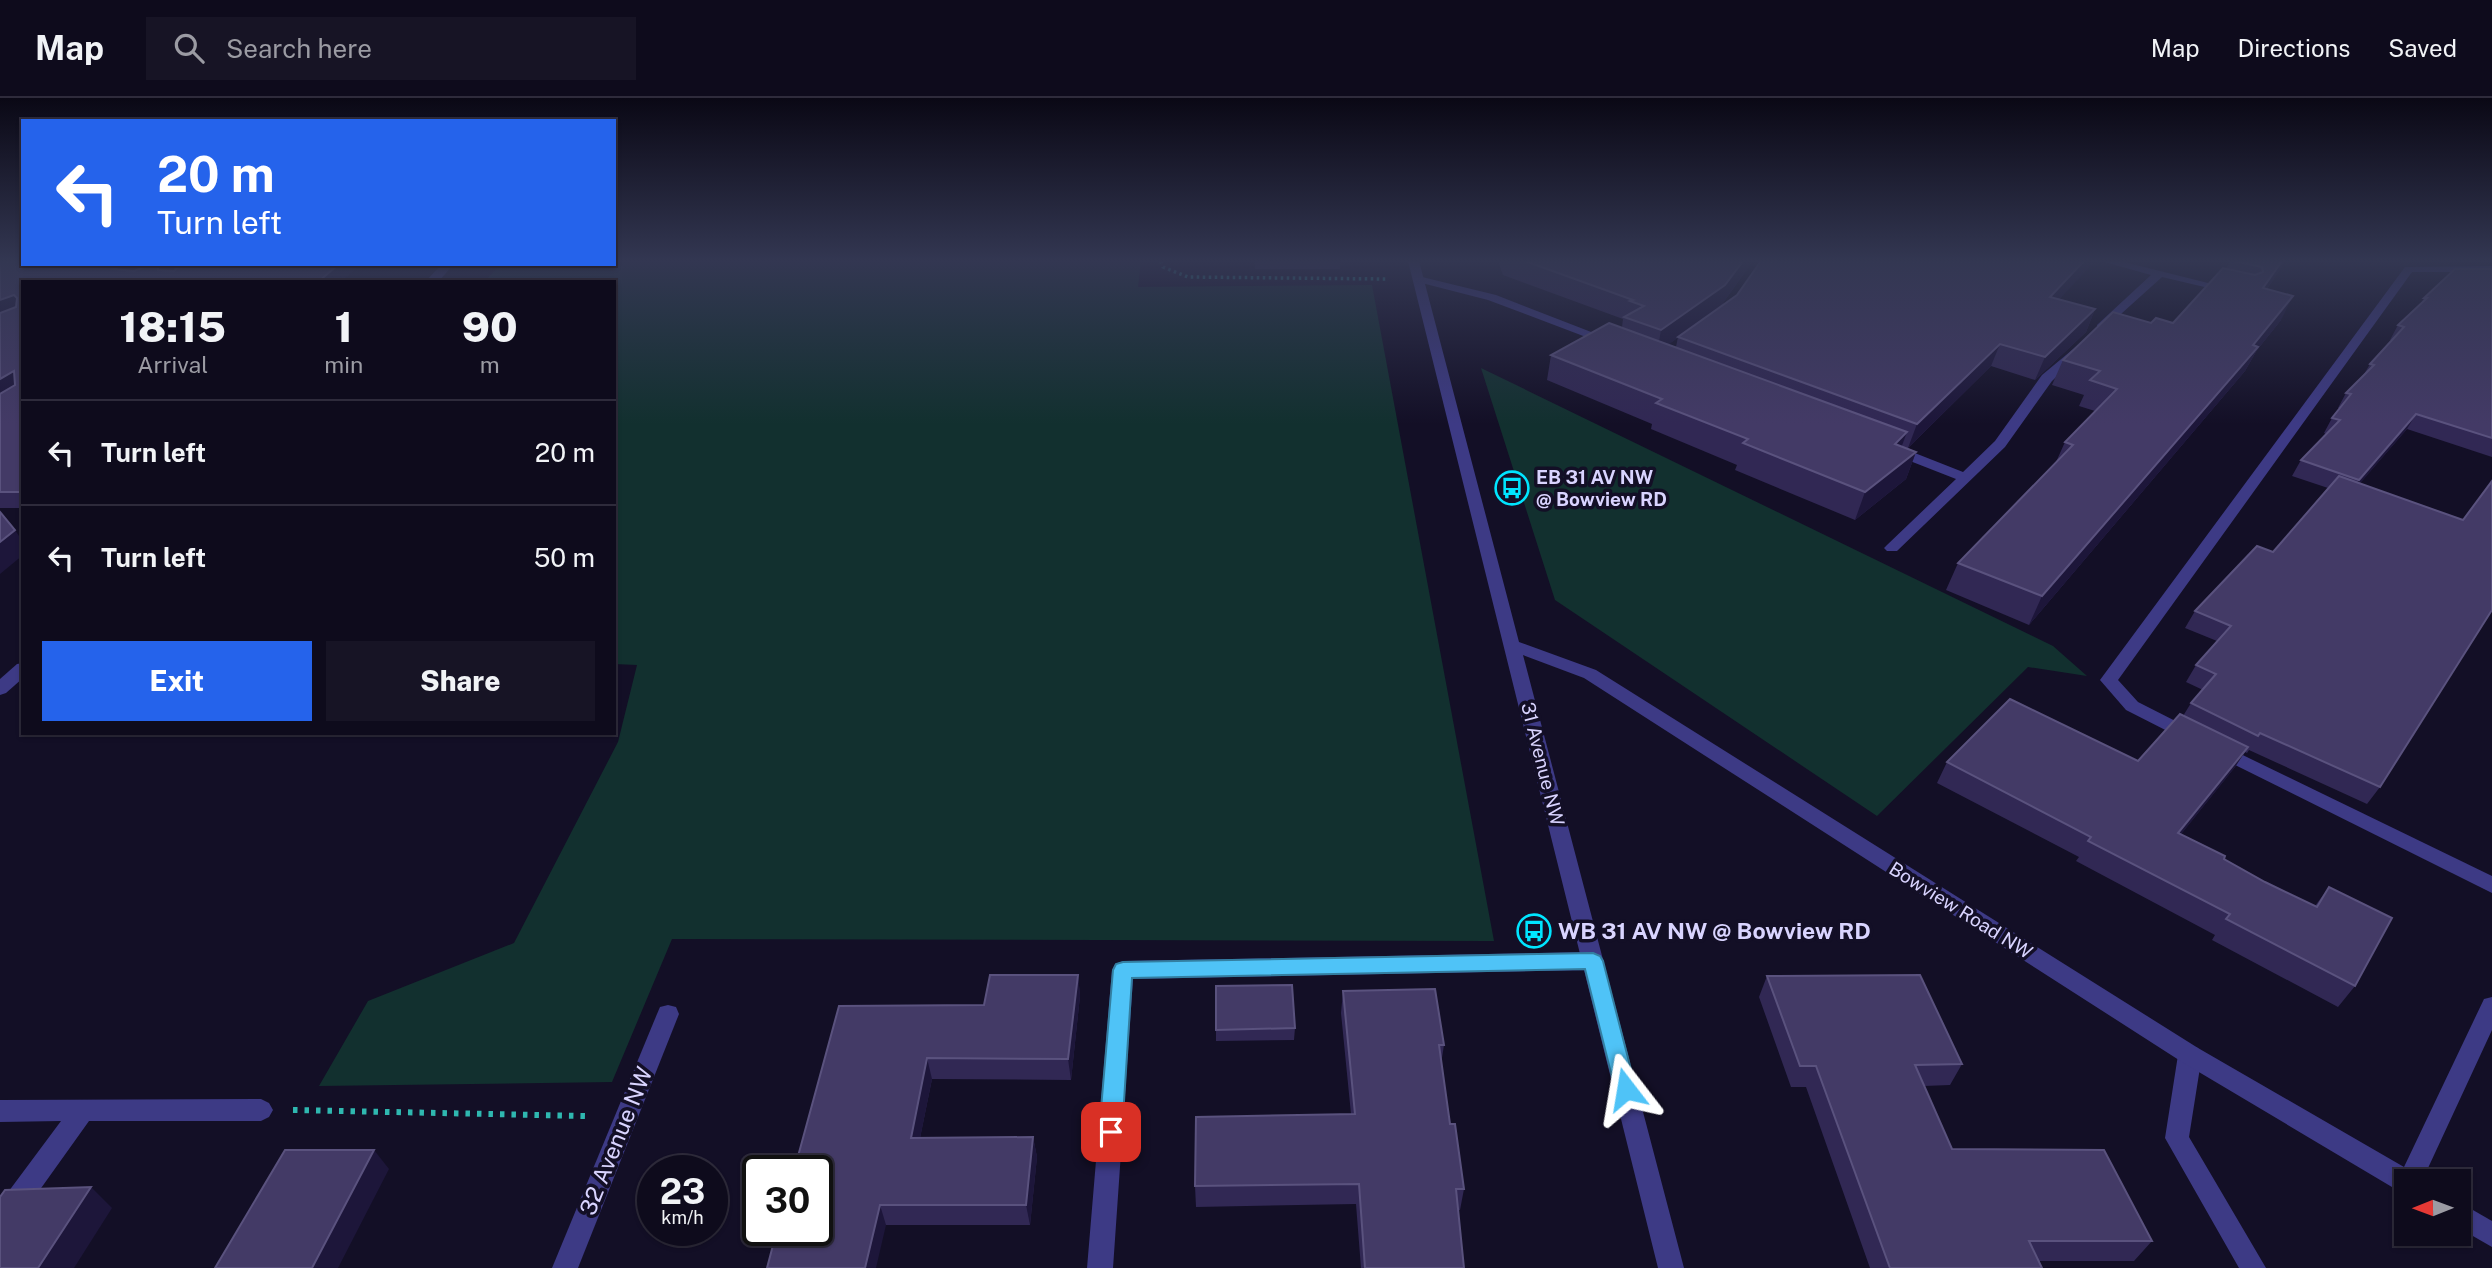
<!DOCTYPE html>
<style>
body{margin:0;font-family:"Public Sans",sans-serif;background:#171425;color:#f1f3f6;height:100vh;display:flex;flex-direction:column;font-size:26px;white-space:nowrap}
*{box-sizing:border-box;margin:0}
p{font-size:23px;color:#9b9ba3}
.icon{flex:none;width:38px;height:38px;fill:none;stroke:currentColor;stroke-width:2;stroke-linecap:round;stroke-linejoin:round}
.map{position:relative;flex:1;overflow:hidden}
.panel{position:absolute;left:21px;top:182px;width:595px;height:455px;display:flex;flex-direction:column;background:#0e0b1c;border-radius:0px;box-shadow:0 2px 5px #0004,0 0 0 2px #2e2b3b}
.panel>*{flex:none}
.top-card{position:absolute;left:21px;top:21px;width:595px;height:147px;border-radius:0px;box-shadow:0 2px 5px #0004,0 0 0 2px #2e2b3b;background:#2563eb;color:#fff;overflow:hidden}
.needle{width:46px;rotate:269deg}
.tools{position:absolute;left:2394px;top:1071px;display:grid;gap:14px}
.tools a{display:grid;place-items:center;width:77px;height:77px;border-radius:0px;background:#0e0b1c;box-shadow:0 2px 5px #0004,0 0 0 2px #2e2b3b;font-size:35px}
.speed{position:absolute;left:637px;top:1057px;display:flex;gap:14px;font-size:35px;font-weight:700;text-align:center}
.speed>*{display:grid;place-content:center;width:91px;height:91px;border-radius:50%;background:#0e0b1c;box-shadow:0 2px 5px #0004,0 0 0 2px #2e2b3b;line-height:1}
.speed small{font-size:18px;font-weight:400}
.speed .limit{border:4px solid #111;border-radius:10px;background:#fff;color:#111}
.pin{position:absolute;display:grid;place-items:center;width:60px;height:60px;color:#fff;margin:-30px;border-radius:14px;box-shadow:0 4px 10px #0006}
.me{position:absolute;width:77px;margin:-38px;rotate:346deg;stroke-linejoin:round;filter:drop-shadow(0 0 5px #0008)}
.turn{display:flex;align-items:center;gap:24px;height:147px;padding:0 21px;font-size:32px}
.turn .icon{width:91px;height:91px;stroke-width:2.5}
.turn b{display:block;font-size:49px;line-height:60px}
.eta{display:flex;justify-content:space-evenly;align-items:center;height:119px;text-align:center}
.eta b{font-size:42px;font-weight:800;line-height:49px}
.button{display:flex;gap:14px;margin-top:auto;padding:14px 21px}
.button a{flex:1;height:80px;border-radius:0px;background:#2563eb;color:#fff;font-size:28px;font-weight:800;line-height:80px;text-align:center}
.button a+a{background:#171425;color:#f1f3f6}
ul{padding:0;list-style:none}
li{display:flex;align-items:center;gap:21px;height:105px;padding:0 21px;border-top:2px solid #2e2b3b}
li div{flex:1}
li b{display:block;font-size:26px}
li em{font-style:normal}
header{display:flex;align-items:center;gap:42px;box-sizing:border-box;height:98px;padding:0 35px;background:#0e0b1c;border-bottom:2px solid #2e2b3b}
header strong{font-size:33px}
nav{display:flex;gap:38px;margin-inline-start:auto;font-size:24px}
.search{width:490px;height:63px;background:#171425;display:flex;align-items:center;gap:18px;box-sizing:border-box;padding:0 24px;border-radius:0px;color:#9b9ba3;font-size:26px}
.map>svg:first-child{display:block}
.green{fill:#12302f}
.lines{fill:none;stroke-linecap:round;stroke-linejoin:round}
.path-far1{stroke:#2fb8b0;stroke-width:3.5;stroke-dasharray:2.5 3.5;stroke-linecap:butt}
.path{stroke:#2fb8b0;stroke-width:6;stroke-dasharray:4.5 7;stroke-linecap:butt}
.service{fill:#3d3a85;fill-rule:evenodd}
.minor{fill:#3d3a85;fill-rule:evenodd}
.wall{fill:#312854;fill-rule:evenodd}
.shaded-wall{fill:#1d163a}
.building{fill:#433a66;stroke:#5a527e;stroke-width:2}
.route{fill:#4fc3f7;stroke:#337fa1;stroke-width:2}
.labels{text-anchor:middle;stroke-width:7;stroke-linejoin:round;paint-order:stroke}
.poi-label{font-size:19px;font-weight:bold;fill:#d9d4ff;stroke:#130f26;text-anchor:start}
.street-label{font-size:19px;fill:#d9d4ff;stroke:#130f26}
.near-poi-label{font-size:23px;font-weight:bold;fill:#d9d4ff;stroke:#130f26;text-anchor:start}
.near-street-label{font-size:23px;fill:#d9d4ff;stroke:#130f26}
</style>
<header>
<strong>Map</strong>
<div class="search"><svg class="icon" aria-label="search" viewBox="0 0 24 24"><circle cx="10" cy="10" r="6"/><path d="M15 15l6 6"/></svg>Search here</div>
<nav><a>Map</a><a>Directions</a><a>Saved</a></nav>
</header>
<div class="map">
<svg width="2492" height="1170" viewBox="0 0 2492 1170">
<rect width="100%" height="100%" fill="#130f26"/>
<g class="green">
<polygon points="614,163 1141,163 1138,189 1372,187 1494,843 672,841 612,984 319,988 368,903 514,845 618,644 637,567 614,566 614,184 484,184 501,166 614,166"/>
<polygon points="1481,270 2053,548 2087,578 2028,569 1877,718 1555,502"/>
</g>
<g class="lines">
<polyline class="path-far1" points="1161,163 1163,169 1188,179 1386,181"/>
<polyline class="path" points="293,1012 586,1018"/>
<g class="service">
<polygon points="2101,163 2120,163 2236,192 2230,195 2162,179 2101,234 2097,233 2097,227 2151,177"/>
<polygon points="2492,168 2492,174 2412,174 2118,582 2138,604 2197,634 2200,638 2197,642 2185,642 2126,612 2100,582 2405,169"/>
<polygon points="1418,178 1496,197 1617,244 1615,247 1607,247 1488,202 1414,183 1414,179"/>
<polygon points="2078,247 2082,248 2082,254 2052,283 2005,349 1897,453 1887,453 1884,450 1887,447 1956,381 1887,354 1887,348 1897,348 1963,374 1995,343 2042,277"/>
<polygon points="2220,646 2492,778 2492,795 2213,656 2211,652 2213,648"/>
<polygon points="1593,854 1601,857 1604,863 1601,869 1593,872 1133,881 1113,1170 1087,1170 1112,872 1115,866 1123,863"/>
<polygon points="2190,947 2198,950 2202,957 2189,1039 2266,1170 2239,1170 2165,1040 2178,957 2182,950"/>
<polygon points="261,1001 269,1005 273,1012 269,1019 261,1023 89,1023 9,1135 0,1138 0,1105 61,1023 0,1024 0,1002"/>
</g>
<g class="minor">
<polygon points="1408,163 1419,163 1519,544 1596,572 2198,950 2404,1069 2484,901 2492,899 2492,932 2422,1083 2406,1083 2406,1096 2397,1092 2182,964 1584,580 1523,557 1684,1170 1658,1170"/>
<polygon points="172,166 189,166 141,184 123,184"/>
<polygon points="442,166 454,166 438,184 425,184"/>
<polygon points="23,565 23,580 6,595 0,597 0,581 17,566"/>
<polygon points="668,907 676,909 679,916 578,1170 552,1170 657,916 660,909"/>
<polygon points="2459,1104 2492,1123 2492,1149 2459,1130"/>
</g>
</g>
<g class="wall">
<polygon points="0,163 175,172 361,166 23,184 23,410 0,410"/>
<rect x="1255" y="163" width="85" height="8"/>
<path d="M1498,163H1753L1720,209L2059,202L2095,211L2086,234L2035,282L1991,268L1908,350L1916,354L1906,381L1855,422L1735,372L1737,367L1651,331L1652,326L1547,282L1551,257L1622,229L1623,221L1503,177ZM1678,239L1676,249L1668,246L1673,243Z"/>
<polygon points="2230,163 2285,163 2267,191 2281,222 2257,252 2245,273 2029,527 1946,492 1958,465 2056,364 2065,344 2095,313 2079,308 2084,297 2052,287 2063,262 2151,225 2173,225 2226,171"/>
<polygon points="2492,171 2492,359 2407,331 2360,385 2380,689 2367,706 2249,652 2247,655 2245,654 2235,669 2181,736 2224,761 2265,784 2315,808 2329,789 2355,888 2338,909 2212,842 2215,837 2076,763 2079,759 1937,685 1947,664 2138,663 2183,618 2191,605 2203,592 2186,584 2196,567 2217,543 2185,530 2195,513 2273,454 2328,390 2292,378 2301,362 2326,336 2324,335 2332,320 2340,310 2338,310 2346,295 2363,278 2370,266 2392,242 2390,242 2398,227 2420,207 2424,200"/>
<polygon points="1078,877 1080,898 1071,982 932,981 920,1040 1033,1039 1037,1059 1030,1127 886,1127 794,1073 984,907"/>
<polygon points="1767,878 1962,966 1950,987 1924,988 1952,1051 2152,1143 2134,1163 2039,1163 2042,1170 1870,1170 1806,989 1791,989 1759,899"/>
<polygon points="1216,888 1295,930 1294,942 1216,943"/>
<polygon points="1343,893 1444,947 1441,966 1450,1026 1464,1091 1460,1112 1458,1112 1464,1170 1361,1170 1356,1106 1196,1109 1195,1088 1351,1016 1341,915"/>
</g>
<g class="shaded-wall">
<polygon points="1743,163 1753,163 1720,209 1657,255 1661,232"/>
<polygon points="2084,163 2095,163 2041,221 2050,199"/>
<polygon points="2282,163 2285,163 2282,169 2251,213 2263,190"/>
<polygon points="124,166 172,166 176,174 122,184 113,171"/>
<polygon points="339,166 361,166 341,184 318,184"/>
<polygon points="14,197 22,211 0,219 0,202"/>
<polygon points="2293,198 2281,222 2257,252 2245,273 2029,527 2042,498"/>
<polygon points="2095,211 2086,234 2035,282 2045,259"/>
<polygon points="2000,246 1991,268 1908,350 1917,326"/>
<polygon points="14,273 23,286 0,301 0,281"/>
<polygon points="2416,316 2407,331 2350,397 2359,382"/>
<polygon points="1907,334 1897,361 1895,346"/>
<polygon points="1916,354 1906,381 1855,422 1865,394"/>
<polygon points="15,432 23,444 23,457 0,476 0,444"/>
<polygon points="2248,649 2235,669 2166,755 2178,735"/>
<polygon points="1078,877 1080,898 1071,982 1068,961"/>
<polygon points="927,960 932,981 916,1060 911,1040"/>
<polygon points="1033,1039 1037,1059 1030,1127 1026,1107"/>
<polygon points="374,1052 389,1071 338,1170 312,1170"/>
<polygon points="91,1089 112,1110 74,1170 38,1170"/>
<polygon points="880,1107 886,1127 876,1170 865,1170"/>
</g>
<g class="building">
<polygon points="0,163 23,163 23,166 124,166 113,171 134,173 152,166 161,166 158,168 158,172 174,173 182,166 339,166 318,184 23,184 23,394 0,394 0,296 15,287 14,273 0,281 0,215 16,209 17,200 14,197 0,202"/>
<polygon points="1525,163 1743,163 1725,187 1661,232 1624,219 1644,208 1630,203 1633,202"/>
<polygon points="1761,163 2084,163 2050,199 2095,211 2045,259 2000,246 1917,326 1678,239 1737,197"/>
<polygon points="2234,163 2282,163 2263,190 2293,198 2253,247 2258,249 2042,498 1958,465 2073,347 2065,344 2117,291 2090,282 2100,273 2063,262 2113,214 2151,225 2156,220 2173,225 2223,170 2255,177 2263,174 2262,169"/>
<polygon points="2455,171 2492,171 2492,340 2416,316 2359,382 2301,362 2340,322 2332,320 2351,296 2346,295 2374,267 2370,266 2404,229 2398,227 2427,200 2424,200"/>
<polygon points="1609,225 1907,334 1895,346 1916,354 1865,394 1743,345 1748,341 1656,305 1662,301 1551,257"/>
<polygon points="2339,378 2463,422 2492,383 2492,512 2380,689 2260,635 2258,638 2191,605 2216,576 2196,567 2231,528 2195,513 2257,448 2273,454"/>
<polygon points="0,414 15,432 0,444"/>
<polygon points="2010,601 2138,663 2180,616 2248,649 2178,735 2225,758 2224,761 2265,784 2317,809 2329,789 2392,820 2355,888 2226,821 2230,816 2088,743 2091,739 1947,664"/>
<polygon points="990,877 1078,877 1068,961 927,960 911,1040 1033,1039 1026,1107 880,1107 865,1170 767,1170 777,1132 817,1132 817,1073 794,1073 839,908 984,907"/>
<polygon points="1920,877 1962,966 1915,967 1952,1051 2104,1052 2152,1143 2029,1143 2042,1170 1890,1170 1816,968 1800,968 1767,878"/>
<polygon points="1292,887 1295,930 1216,932 1216,888"/>
<polygon points="1435,891 1444,947 1439,947 1450,1026 1455,1026 1464,1091 1456,1091 1464,1170 1365,1170 1359,1086 1195,1088 1196,1019 1355,1016 1343,893"/>
<polygon points="285,1052 374,1052 312,1170 215,1170"/>
<polygon points="91,1089 38,1170 0,1170 0,1099 5,1092"/>
</g>
<linearGradient id="sky" x2="0" y2="1"><stop stop-color="#0a0815"/><stop offset="0.5" stop-color="#333752"/><stop offset="1" stop-color="#333752" stop-opacity="0"/></linearGradient>
<rect width="2492" height="326" fill="url(#sky)"/>
<polygon class="route" points="1593,855 1600,858 1603,863 1636,991 1633,998 1626,1000 1618,998 1615,991 1585,871 1132,880 1122,1034 1118,1041 1111,1044 1103,1041 1099,1034 1113,872 1116,866 1123,864"/>
<defs>
<symbol id="bus-ring" viewBox="-11 -11 22 22"><circle r="9.5" fill="#130f26" stroke="#00e5ff" stroke-width="1.5"/><path d="M-5-6H5V4H4V6H2V4H-2V6H-4V4H-5ZM-3.5-4V0h7V-4ZM-3.5 1.2v1.5H-2V1.2ZM2 1.2v1.5H3.5V1.2Z" fill="#00e5ff"/></symbol>
</defs>
<g fill-rule="evenodd">
<use href="#bus-ring" x="1493" y="371" width="38" height="38"/>
<use href="#bus-ring" x="1515" y="814" width="38" height="38"/>
</g>
<g class="labels">
<g class="poi-label">
<text x="1536" y="386">EB 31 AV NW<tspan x="1536" dy="22">@ Bowview RD</tspan></text>
</g>
<g class="street-label">
<text transform="translate(1543 666) rotate(76)" y="7">31 Avenue NW</text>
<text transform="translate(1961 812) rotate(32)" y="7">Bowview Road NW</text>
</g>
<g class="near-poi-label">
<text x="1558" y="841">WB 31 AV NW @ Bowview RD</text>
</g>
<g class="near-street-label">
<text transform="translate(616 1043) rotate(-68)" y="8">32 Avenue NW</text>
</g>
</g>
</svg>
<div class="tools">
<a><svg class="needle" viewBox="-14 -14 28 28"><path d="M0-13l5 13h-10z" fill="#e53935"/><path d="M0 13l5-13h-10z" fill="#9b9ba3"/></svg></a>
</div>
<div class="speed"><div>23<small>km/h</small></div><div class="limit">30</div></div>
<div class="pin" style="left:1111px;top:1034px;background:#d93025"><svg class="icon" aria-label="arrive" viewBox="0 0 24 24"><path d="M6 21V4h12l-3 4 3 4H6"/></svg></div>
<svg class="me" style="left:1626px;top:991px" viewBox="-20 -20 40 40"><path d="M0-17L14 15 0 8-14 15z" fill="#4fc3f7" stroke="#fff" stroke-width="4"/></svg>
<div class="top-card">
<div class="turn"><svg class="icon" aria-label="left" viewBox="0 0 24 24"><path d="M17 20v-9H6M10 6l-5 5 5 5"/></svg><div><b>20 m</b>Turn left</div></div>
</div>
<section class="panel">
<div class="eta">
<div><b>18:15</b><p>Arrival</p></div>
<div><b>1</b><p>min</p></div>
<div><b>90</b><p>m</p></div>
</div>
<ul>
<li><svg class="icon" aria-label="left" viewBox="0 0 24 24"><path d="M17 20v-9H6M10 6l-5 5 5 5"/></svg><div><b>Turn left</b></div><em>20 m</em></li>
<li><svg class="icon" aria-label="left" viewBox="0 0 24 24"><path d="M17 20v-9H6M10 6l-5 5 5 5"/></svg><div><b>Turn left</b></div><em>50 m</em></li>
</ul>
<div class="button"><a>Exit</a><a>Share</a></div>
</section>
</div>
